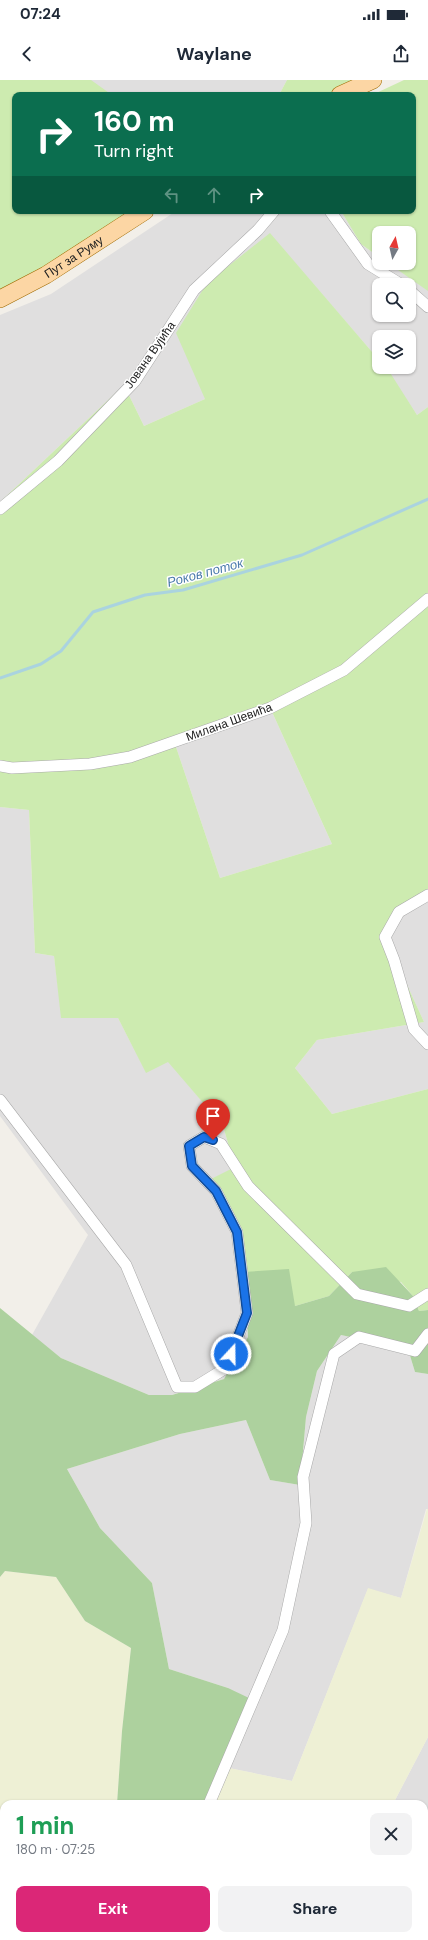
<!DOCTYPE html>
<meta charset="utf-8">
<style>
body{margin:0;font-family:"DM Sans",sans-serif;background:#f2f2f3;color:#1f2937;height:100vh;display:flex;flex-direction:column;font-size:15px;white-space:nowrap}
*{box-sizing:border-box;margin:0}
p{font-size:13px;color:#747a83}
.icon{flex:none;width:22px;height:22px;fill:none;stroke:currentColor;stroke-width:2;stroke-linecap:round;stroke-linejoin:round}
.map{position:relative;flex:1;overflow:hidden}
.side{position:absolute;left:0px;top:1720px;width:428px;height:140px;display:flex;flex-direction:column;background:#fff;border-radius:12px 12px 0 0;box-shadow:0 1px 3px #0004}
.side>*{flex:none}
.banner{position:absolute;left:12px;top:12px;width:404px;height:122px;border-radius:8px;box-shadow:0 1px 3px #0004;background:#0b6e4f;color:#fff;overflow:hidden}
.needle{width:26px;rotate:8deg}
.fabs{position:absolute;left:372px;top:146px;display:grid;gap:8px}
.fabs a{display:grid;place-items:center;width:44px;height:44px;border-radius:8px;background:#fff;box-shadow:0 1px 3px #0004;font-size:20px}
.pin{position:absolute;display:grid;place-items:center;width:34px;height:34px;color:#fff;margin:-41px -17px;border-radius:50% 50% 50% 0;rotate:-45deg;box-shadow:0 0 4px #0007}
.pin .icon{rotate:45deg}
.me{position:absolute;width:44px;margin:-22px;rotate:21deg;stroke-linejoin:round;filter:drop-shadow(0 0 3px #0008)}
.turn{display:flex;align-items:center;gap:14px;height:84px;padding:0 16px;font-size:18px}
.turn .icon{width:52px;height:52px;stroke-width:2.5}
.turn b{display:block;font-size:28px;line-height:34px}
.lanes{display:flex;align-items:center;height:38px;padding:0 16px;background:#0003;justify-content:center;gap:20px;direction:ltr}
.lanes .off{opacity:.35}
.round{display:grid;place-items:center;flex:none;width:42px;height:42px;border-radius:8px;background:#f2f2f3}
.headline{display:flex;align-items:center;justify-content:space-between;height:68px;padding:0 16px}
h1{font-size:24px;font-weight:700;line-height:30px;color:#1e9e55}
.cta{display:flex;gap:8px;margin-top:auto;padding:8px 16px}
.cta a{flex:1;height:46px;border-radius:8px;background:#db2777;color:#fff;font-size:16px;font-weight:700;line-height:46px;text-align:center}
.cta a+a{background:#f2f2f3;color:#1f2937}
.status{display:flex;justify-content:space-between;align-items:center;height:28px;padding:0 20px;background:#fff;direction:ltr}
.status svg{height:11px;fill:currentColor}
header{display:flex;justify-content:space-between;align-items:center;height:52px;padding:0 16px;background:#fff;font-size:18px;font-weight:700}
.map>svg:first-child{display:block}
.residential{fill:#e0dfdf;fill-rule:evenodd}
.farmland{fill:#eef0d5}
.grass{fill:#cdebb0;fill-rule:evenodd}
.forest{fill:#add19e}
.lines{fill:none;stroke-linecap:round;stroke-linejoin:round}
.stream{stroke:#aad3df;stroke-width:3}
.minor-casing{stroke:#a9a9a9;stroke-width:12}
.primary-casing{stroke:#a06b00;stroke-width:18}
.minor{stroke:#fff;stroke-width:11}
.primary{stroke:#fcd6a4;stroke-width:17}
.route-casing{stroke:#114b97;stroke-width:10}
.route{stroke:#1a73e8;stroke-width:7}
.labels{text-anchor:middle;stroke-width:3;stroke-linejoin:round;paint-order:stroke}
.street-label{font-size:12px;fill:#222;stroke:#fff}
.water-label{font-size:13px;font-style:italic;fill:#4a7aab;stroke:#fff}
</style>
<div class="status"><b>07:24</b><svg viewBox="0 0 49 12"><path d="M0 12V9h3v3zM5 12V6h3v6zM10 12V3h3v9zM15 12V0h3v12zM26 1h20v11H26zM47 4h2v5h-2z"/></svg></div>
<header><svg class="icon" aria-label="back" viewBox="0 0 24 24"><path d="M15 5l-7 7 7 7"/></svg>Waylane<svg class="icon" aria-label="share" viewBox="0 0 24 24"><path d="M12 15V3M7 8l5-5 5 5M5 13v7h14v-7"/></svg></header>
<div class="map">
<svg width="428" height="1860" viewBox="0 0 428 1860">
<rect width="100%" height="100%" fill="#f2efe9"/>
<g class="residential">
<polygon points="0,0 287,0 279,15 15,15 15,131 20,206"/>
<path d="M176,131H341L361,164L379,177V183H388L428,210V327L417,335L385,287H409V257H379V280L270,154L205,319L144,346L124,305L0,422V235L51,214ZM379,205H409V235H379Z"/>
<polygon points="268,623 332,764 220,798 174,661"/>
<polygon points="0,727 29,730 35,873 54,876 62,938 118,938 146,992 168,981 223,1046 235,1087 234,1143 244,1192 248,1257 224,1299 172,1315 149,1315 61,1278 32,1255 88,1155 0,1036"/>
<polygon points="428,811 428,1009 332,1034 295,988 317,960 424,942 383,852"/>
<polygon points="341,1255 408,1269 415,1292 428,1294 428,1429 426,1429 401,1518 368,1509 292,1701 224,1687 228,1608 169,1589 152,1503 100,1448 67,1389 180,1354 246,1340 270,1400 300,1405 306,1337 317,1291"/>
<polygon points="428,1657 428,1860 343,1860 345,1856 424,1856 424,1724 393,1724"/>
</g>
<g class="farmland">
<polygon points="427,1429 428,1429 428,1657 393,1724 210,1724 224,1687 292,1701 368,1508 401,1518"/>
<polygon points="5,1491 56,1497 85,1541 131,1568 122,1651 117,1724 4,1724 4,1856 90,1856 89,1860 0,1860 0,1497"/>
<polygon points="141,1856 345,1856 343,1860 137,1860"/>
</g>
<g class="grass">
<polygon points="0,0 91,0 112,15 15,15 15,131 138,131 0,216"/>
<polygon points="287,0 365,0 332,15 279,15"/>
<polygon points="404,0 428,0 428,211 388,183 409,183 409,153 379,153 379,177 361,164 341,131 413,131 413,15 372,15"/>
<path d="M270,153L379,280V287H385L389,291L417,335L428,327V811L383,852L424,942L317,960L295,988L332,1034L428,1009V1230L419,1231L413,1216L401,1202L352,1192L329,1216L295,1226L244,1192L234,1143L209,1100L235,1087L223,1046L168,982L146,993L118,938H61L54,876L35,873L29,730L0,727V422L124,305L144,346L205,319L176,253L207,203ZM268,623L332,764L220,798L174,661Z"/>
</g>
<g class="forest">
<polygon points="386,1187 413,1216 419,1231 428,1230 428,1294 415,1292 408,1269 341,1255 317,1291 306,1337 300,1405 270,1400 246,1340 180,1354 67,1389 100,1448 152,1503 169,1589 228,1608 249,1618 210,1724 117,1724 122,1651 131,1568 85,1541 56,1497 5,1491 0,1497 0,1228 61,1278 149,1315 172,1315 224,1299 248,1257 244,1192 289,1189 295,1226 329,1216 352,1192"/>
<polygon points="90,1856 141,1856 137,1860 89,1860"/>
</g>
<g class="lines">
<polyline class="stream" points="0,598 41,584 61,571 93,532 145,515 183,510 302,475 428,419"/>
<defs>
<g id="minor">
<polyline points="330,131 368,184 402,205"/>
<polyline points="409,210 428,227"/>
<polyline points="0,429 58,381 135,301 194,210 258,150 274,131"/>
<polyline points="0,686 12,688 90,684 130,677 270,628 344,590 428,519"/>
<polyline points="428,815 399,832 385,857 394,880 414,949 428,964"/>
<polyline points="0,1020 126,1185 177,1307 195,1307 226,1288 247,1233 237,1152 216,1111 192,1086 189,1066 204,1057 221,1064 248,1106 357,1214 409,1226 428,1214"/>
<polyline points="209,1724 283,1550 306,1443 303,1397 334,1274 359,1257 415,1271 428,1254"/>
<polyline points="131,1860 135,1856"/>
</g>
<g id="primary">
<polyline points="340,15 373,0"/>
<path id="s1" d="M0,219L46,195L145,131"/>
</g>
</defs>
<use href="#minor" class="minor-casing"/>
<use href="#primary" class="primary-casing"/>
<use href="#minor" class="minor"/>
<use href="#primary" class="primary"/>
</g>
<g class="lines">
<defs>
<polyline id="route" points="213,1060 204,1057 189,1066 192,1086 216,1111 237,1152 247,1233 231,1274"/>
</defs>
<use href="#route" class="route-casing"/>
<use href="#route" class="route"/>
</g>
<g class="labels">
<g class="street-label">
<text dy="4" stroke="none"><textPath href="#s1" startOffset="85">Пут за Руму</textPath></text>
<text transform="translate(150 275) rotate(-55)" y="4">Јована Вујића</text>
<text transform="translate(229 642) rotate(-20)" y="4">Милана Шевића</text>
</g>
<g class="water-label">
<text transform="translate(205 492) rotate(-15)" y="5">Роков поток</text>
</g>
</g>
</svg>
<div class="fabs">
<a><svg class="needle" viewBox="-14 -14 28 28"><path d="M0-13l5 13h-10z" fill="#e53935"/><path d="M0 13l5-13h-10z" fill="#747a83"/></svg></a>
<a><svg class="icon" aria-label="search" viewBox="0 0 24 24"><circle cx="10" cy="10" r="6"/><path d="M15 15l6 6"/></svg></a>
<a><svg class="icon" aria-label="layers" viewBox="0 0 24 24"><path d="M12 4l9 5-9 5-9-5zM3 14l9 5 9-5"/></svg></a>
</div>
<div class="pin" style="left:213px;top:1060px;background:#d93025"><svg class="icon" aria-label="arrive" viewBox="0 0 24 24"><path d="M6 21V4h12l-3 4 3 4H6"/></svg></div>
<svg class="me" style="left:231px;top:1274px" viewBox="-20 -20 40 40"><circle r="17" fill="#1a73e8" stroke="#fff" stroke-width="3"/><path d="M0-11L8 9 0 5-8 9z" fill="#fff"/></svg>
<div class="banner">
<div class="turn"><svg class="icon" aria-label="right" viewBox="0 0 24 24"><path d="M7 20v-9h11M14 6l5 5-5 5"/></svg><div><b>160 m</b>Turn right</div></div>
<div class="lanes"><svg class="icon off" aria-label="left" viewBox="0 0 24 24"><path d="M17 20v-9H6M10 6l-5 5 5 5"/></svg><svg class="icon off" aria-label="ahead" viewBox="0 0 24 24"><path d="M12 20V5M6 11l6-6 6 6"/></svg><svg class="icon" aria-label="right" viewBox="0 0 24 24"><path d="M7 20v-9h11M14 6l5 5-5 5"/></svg></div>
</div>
<section class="side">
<div class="headline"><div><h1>1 min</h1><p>180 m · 07:25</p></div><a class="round"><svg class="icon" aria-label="close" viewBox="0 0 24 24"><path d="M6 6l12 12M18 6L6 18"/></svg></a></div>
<div class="cta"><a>Exit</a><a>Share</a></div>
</section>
</div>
